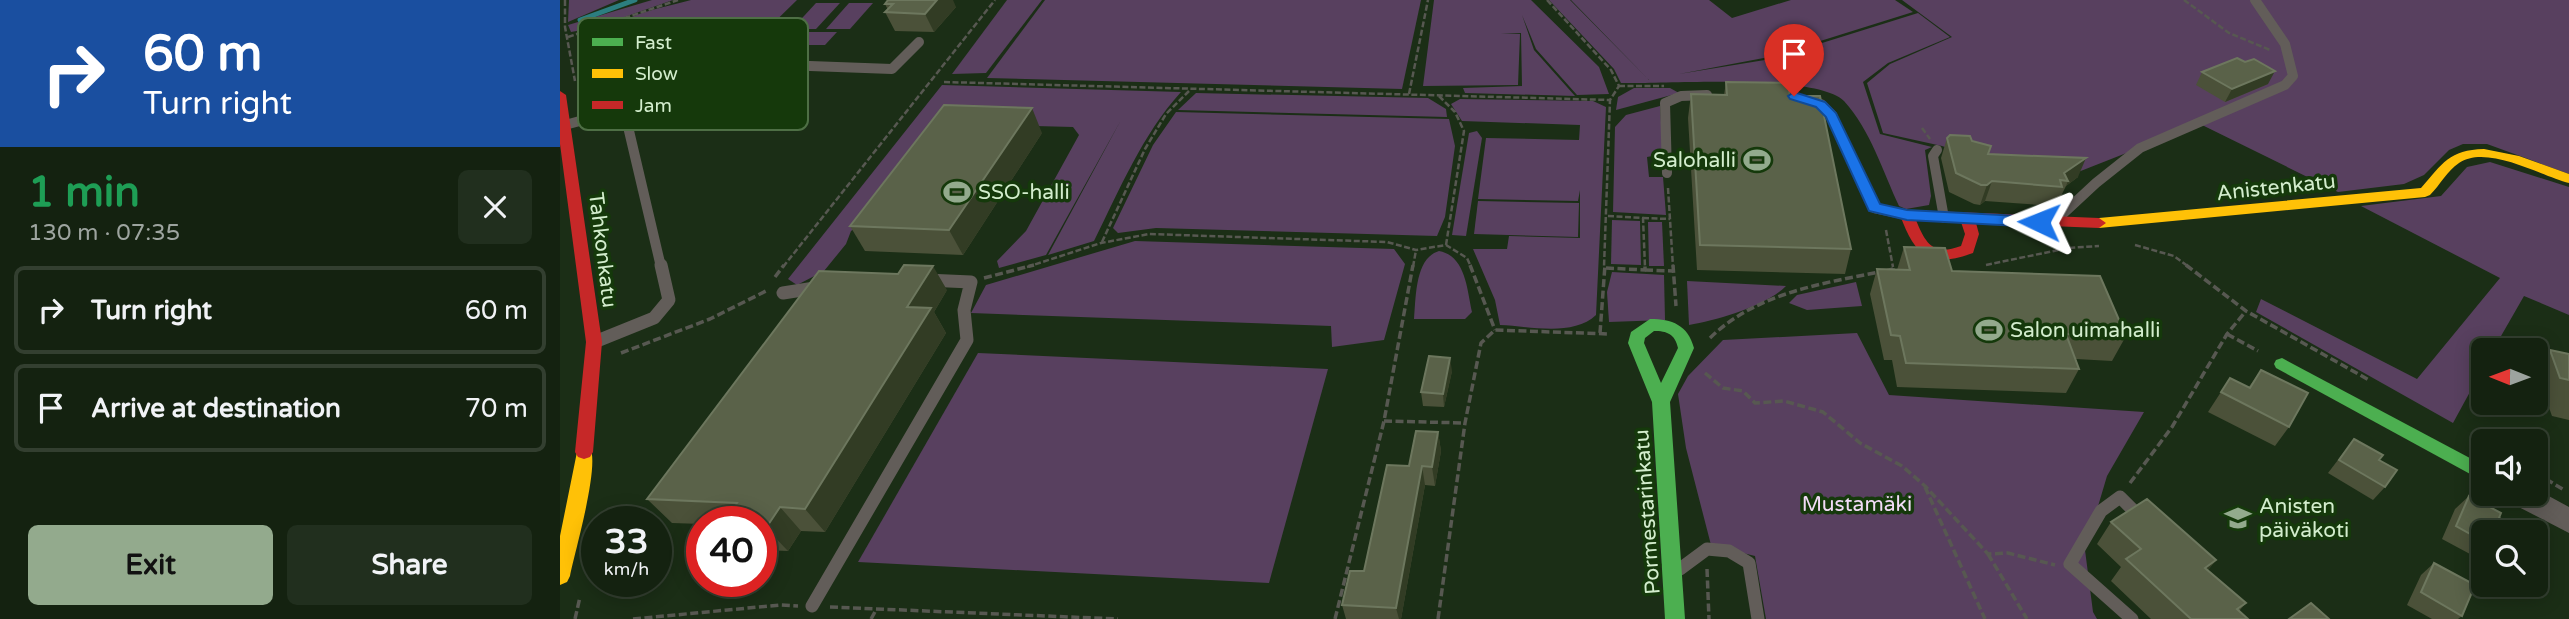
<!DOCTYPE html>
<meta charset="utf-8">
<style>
body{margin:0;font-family:"Varela Round",sans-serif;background:#212f1e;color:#f1f3f6;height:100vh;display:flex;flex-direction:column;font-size:26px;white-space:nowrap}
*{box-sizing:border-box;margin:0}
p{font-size:23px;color:#9da49f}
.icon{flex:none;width:38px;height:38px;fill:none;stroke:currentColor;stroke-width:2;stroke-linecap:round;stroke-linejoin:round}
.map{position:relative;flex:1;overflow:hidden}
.drawer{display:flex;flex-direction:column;background:#142210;width:560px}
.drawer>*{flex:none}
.top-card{background:#1a4fa0;color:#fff;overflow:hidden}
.needle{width:46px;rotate:271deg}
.tools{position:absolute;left:1911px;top:338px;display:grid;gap:14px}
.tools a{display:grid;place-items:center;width:77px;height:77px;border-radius:10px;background:#142210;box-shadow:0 4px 18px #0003,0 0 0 2px #333f30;font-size:35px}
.speed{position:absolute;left:21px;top:506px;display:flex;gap:14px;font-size:35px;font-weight:700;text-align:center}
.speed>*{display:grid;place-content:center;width:91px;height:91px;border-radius:50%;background:#142210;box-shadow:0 4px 18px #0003,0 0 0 2px #333f30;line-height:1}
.speed small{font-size:18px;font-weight:400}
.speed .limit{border:10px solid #d22;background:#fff;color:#111}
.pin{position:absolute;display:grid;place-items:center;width:60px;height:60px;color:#fff;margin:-72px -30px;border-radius:50% 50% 50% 0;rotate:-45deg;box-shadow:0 0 7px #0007}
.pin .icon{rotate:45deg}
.me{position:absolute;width:77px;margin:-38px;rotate:272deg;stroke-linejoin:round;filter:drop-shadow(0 0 5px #0008)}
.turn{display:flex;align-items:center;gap:24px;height:147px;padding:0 28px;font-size:32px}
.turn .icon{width:91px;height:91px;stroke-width:2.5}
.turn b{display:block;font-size:49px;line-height:60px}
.round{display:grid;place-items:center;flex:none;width:74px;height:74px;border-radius:10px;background:#212f1e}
.headline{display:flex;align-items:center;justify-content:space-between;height:119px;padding:0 28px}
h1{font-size:42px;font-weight:800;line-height:52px;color:#1e9e55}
.primary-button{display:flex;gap:14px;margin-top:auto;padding:14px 28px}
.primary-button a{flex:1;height:80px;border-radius:10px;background:#93aa8d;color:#111;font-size:28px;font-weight:800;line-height:80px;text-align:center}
.primary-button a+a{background:#212f1e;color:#f1f3f6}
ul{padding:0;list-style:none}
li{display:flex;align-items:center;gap:21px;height:88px;margin:0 14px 10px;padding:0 14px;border:4px solid #333f30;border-radius:10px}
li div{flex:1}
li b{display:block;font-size:26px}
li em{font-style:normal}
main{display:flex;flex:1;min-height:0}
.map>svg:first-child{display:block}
.green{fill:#58405f}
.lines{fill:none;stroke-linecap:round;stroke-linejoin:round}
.stream{stroke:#2c7e80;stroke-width:5}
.path-far1{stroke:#575851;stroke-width:2.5;stroke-dasharray:6 2.5;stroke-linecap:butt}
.path{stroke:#575851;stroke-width:3.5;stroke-dasharray:8 3.5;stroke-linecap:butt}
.lane-far1{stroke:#625d59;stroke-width:10}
.lane{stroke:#625d59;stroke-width:13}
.street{fill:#625d59;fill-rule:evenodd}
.fast{fill:#4caf50;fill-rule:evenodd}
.slow{fill:#ffc107;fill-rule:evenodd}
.jam{fill:#c62828;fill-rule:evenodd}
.wall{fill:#4b5139}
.shaded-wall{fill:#323c24}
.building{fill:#5a6249;stroke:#6d775e;stroke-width:2}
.route{fill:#1a73e8;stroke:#114b97;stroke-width:2}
.labels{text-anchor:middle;stroke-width:7;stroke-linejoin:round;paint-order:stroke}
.poi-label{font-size:21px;fill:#d3edcd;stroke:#15390b;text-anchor:start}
.street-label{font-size:21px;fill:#d3edcd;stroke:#15390b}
.park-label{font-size:21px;fill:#f2dbf7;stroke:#15390b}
.key{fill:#15390b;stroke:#4e6f45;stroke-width:2}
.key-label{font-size:19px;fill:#d3edcd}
</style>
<main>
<section class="drawer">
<div class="top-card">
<div class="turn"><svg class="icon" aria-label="right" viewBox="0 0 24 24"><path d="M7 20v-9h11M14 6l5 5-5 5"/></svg><div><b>60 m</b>Turn right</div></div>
</div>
<div class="headline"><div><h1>1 min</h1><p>130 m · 07:35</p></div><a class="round"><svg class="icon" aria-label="close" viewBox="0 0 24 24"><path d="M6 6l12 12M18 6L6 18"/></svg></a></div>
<ul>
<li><svg class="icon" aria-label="right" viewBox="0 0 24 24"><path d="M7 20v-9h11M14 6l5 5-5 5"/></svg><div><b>Turn right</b></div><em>60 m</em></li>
<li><svg class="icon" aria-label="arrive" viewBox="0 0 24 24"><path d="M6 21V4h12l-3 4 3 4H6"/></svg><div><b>Arrive at destination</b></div><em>70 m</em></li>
</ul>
<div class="primary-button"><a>Exit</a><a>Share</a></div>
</section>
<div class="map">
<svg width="2009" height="619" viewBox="0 0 2009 619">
<rect width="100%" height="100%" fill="#1b2e16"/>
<g class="green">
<polygon points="9,0 59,0 8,22"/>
<polygon points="92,0 113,0 33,28 11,32 8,25"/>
<path d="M131,0H237L191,45L59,42L61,33L123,18L60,32L54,27C76,11 106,7 131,0Z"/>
<polygon points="447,0 482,0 426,73 392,74"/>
<polygon points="485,0 861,0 842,89 427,78"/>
<polygon points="874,0 971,0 1039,67 1049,94 1017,95 976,49 962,15 974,50 1015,96 905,93 903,88 962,86 961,33 941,34 960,34 958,85 863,86"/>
<path d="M989,0H1010L1089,80L1011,0H1149L1172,18L1231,0H1335L1353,12L1209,57L1119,74L1211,59L1358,13L1390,37L1328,63L1303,82L1320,134L1372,147L1365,150L1371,196L1369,205L1346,209L1339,206C1323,172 1310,129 1284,101C1257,73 1104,84 1061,83L1054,69Z"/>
<polygon points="1342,0 2009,0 2009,174 1927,144 1903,144 1889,150 1864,175 1844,184 1778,192 1640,124 1508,176 1447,167 1382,146 1323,133 1307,83 1330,64 1392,37"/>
<polygon points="256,3 280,3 256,29 232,29"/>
<polygon points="289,3 313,3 290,29 266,29"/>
<polygon points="227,32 277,32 265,45 215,45"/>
<path d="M382,85L621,92C582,135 560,189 534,241L488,255L561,120L486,255L439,268L437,261L466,231L519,135L513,127L398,124L311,217L291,231L286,244L264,271L237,285L228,279Z"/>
<polygon points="1074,88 1110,88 1119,93 1056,110 1058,97"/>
<polygon points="636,93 868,98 886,109 887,117 618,110"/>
<path d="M900,99L1033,101L1046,107L1036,315C1013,337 969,326 940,325L935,300L913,249H947L949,236L1020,238V190L1018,201L918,199L926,138L1019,140L1020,125L902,121L891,104Z"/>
<polygon points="1100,106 1103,154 1087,157 1089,177 1103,177 1106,215 1053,212 1055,127 1066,115"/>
<polygon points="616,112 889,119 895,146 885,217 877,236 596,228 558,233 553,228 593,145"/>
<polygon points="917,131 922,138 906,236 892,235 909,133"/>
<polygon points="1930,162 2009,187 2009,315 1964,296 1933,350 1923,350 1923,368 1893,423 1696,312 1701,299 1857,379 1940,278 1801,206 1881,196 1907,167"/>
<polygon points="918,201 1019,203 1018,237 914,234"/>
<polygon points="1052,220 1080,221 1081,265 1051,264"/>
<polygon points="1088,222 1102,222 1104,266 1089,266"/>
<polygon points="575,241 834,249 845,264 824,340 772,347 771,326 411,313 426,285"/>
<path d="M879,251C906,256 907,290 912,312L905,319H854C856,297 855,258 879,251Z"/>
<polygon points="1052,272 1104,275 1105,320 1049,322 1047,292"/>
<path d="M1127,281L1226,286C1206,306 1157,320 1129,325Z"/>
<polygon points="1296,282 1302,306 1247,310 1229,303 1237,295"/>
<polygon points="1297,333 1329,395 1584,412 1547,476 1525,550 1533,612 1537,619 1206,619 1195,556 1151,545 1126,448 1118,394 1128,376 1163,340"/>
<polygon points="418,353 768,369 709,583 298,562"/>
</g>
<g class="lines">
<polyline class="stream" points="20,20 75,0"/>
<g class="path-far1">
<polyline points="5,0 5,27 15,81"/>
<polyline points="987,0 1051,70 1059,86 1050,100 1044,267"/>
<polyline points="1624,0 1669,33 1710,50"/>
<polyline points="47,26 57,35 65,36"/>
<polyline points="8,37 118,0"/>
<polyline points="384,82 1050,100"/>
<polyline points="1059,86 1104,86"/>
<polyline points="1224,86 1241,88"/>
<polyline points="849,94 868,0"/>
<polyline points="879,96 895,112 904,131 886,245"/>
<polyline points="1362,128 1370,139"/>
<polyline points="1108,188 1113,267"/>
<polyline points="1048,216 1083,218 1085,267"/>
<polyline points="1083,218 1110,219"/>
<polyline points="1326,230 1333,267"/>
<polyline points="542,242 585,149 606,114 629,91"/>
<polyline points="1575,245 1614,256 1629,267"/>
<polyline points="1426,265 1508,248 1539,246"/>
<polyline points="223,267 435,0"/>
<polyline points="467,267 541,243 589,234 827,242 856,250 886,245 907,258 911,267"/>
<polyline points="853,267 856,250"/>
</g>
<g class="path">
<polyline points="910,265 935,330"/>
<polyline points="1113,265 1116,306"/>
<polyline points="1626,265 1686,311 1809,380"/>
<polyline points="1046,268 1085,270 1085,265"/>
<polyline points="1085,270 1113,271"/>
<polyline points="1326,271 1333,269 1332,265"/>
<polyline points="215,277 224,265"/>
<polyline points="424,278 474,265"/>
<polyline points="1040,333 1045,265"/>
<polyline points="1667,334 1698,351"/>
<path d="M1150,338C1195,294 1259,284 1319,272"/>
<polyline points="61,353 150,319 208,290"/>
<polyline points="1145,373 1163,388 1183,391 1195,403 1224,401 1263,412 1300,443 1342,466 1365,486 1428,554 1448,553 1495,565"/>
<polyline points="824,421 905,423"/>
<polyline points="1976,473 2004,490"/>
<polyline points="1570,483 1612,427 1667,334 1686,311"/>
<polyline points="1365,487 1425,619"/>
<polyline points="1428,554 1467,619"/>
<polyline points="1147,569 1149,619"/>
<polyline points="270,607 558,619"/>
<polyline points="15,619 20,597"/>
<polyline points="73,619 220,605 238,606"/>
<polyline points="311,619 316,610"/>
<polyline points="775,619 824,421 853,265"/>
<polyline points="878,619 905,423 921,343 935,330 1050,334"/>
</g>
<g class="lane-far1">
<polyline points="1248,101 1261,104 1272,115 1314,208 1347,215"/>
<polyline points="5,125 64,109"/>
<polyline points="1377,150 1373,156 1384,218"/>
<polyline points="1107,173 1105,103 1121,96 1147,95"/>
<polyline points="1494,222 1536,183 1580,148 1725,85 1733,76 1725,44 1695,0"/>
<polyline points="101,267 54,67 61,59 332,69 359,42"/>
</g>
<g class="lane">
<polyline points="223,293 261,287"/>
<polyline points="37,341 94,318 109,300 101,265"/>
<polyline points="1120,569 1147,549 1169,551 1189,563 1198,619"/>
<polyline points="252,606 407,340 404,310 411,282 366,280"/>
<polyline points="1572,619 1510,564 1541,511 1560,497 1583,520"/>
</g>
<polygon class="street" points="1976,489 2009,507 2009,533 1949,502 1945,494 1976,494"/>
<g class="fast">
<path d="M1090,319C1112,319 1128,325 1134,348L1110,402L1125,619H1105L1092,402L1068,343L1071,332ZM1094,331C1107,331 1115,334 1118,348L1101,383L1084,343L1085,338Z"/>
<polygon points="1722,358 1923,465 1923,481 1716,368 1714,364 1716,360"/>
</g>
<g class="slow">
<path d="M1924,149L1959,156L2009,174V183C1981,176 1927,144 1899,163C1887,171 1880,185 1870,195L1865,197L1539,228L1532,223L1539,218L1861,188C1883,163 1889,150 1924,149Z"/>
<path d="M24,445L30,447C40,466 15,551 10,576L7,582L0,585V536L18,447Z"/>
</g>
<g class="jam">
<polygon points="0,91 6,95 42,342 33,452 30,457 24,459 18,457 15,452 26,342 0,144"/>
<path d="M1347,210L1539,218L1546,223L1539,228L1416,223L1419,234L1413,253C1370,269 1355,256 1340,215ZM1356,220L1401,222L1405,234L1401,246C1374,256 1366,245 1356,220Z"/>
</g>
</g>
<g class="wall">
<polygon points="325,4 396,7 374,32 335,31 325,12 328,10"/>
<polygon points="1642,72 1708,84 1665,102 1636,85"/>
<polygon points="1166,82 1230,96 1291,249 1285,274 1137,270 1128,118 1131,94 1164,95"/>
<polygon points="482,133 403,255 305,251 290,226"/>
<polygon points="1387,138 1412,141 1431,146 1429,154 1518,177 1506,186 1499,200 1496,200 1494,206 1425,201 1420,205 1414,204 1389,192 1381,158"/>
<polygon points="1344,247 1392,271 1566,336 1552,361 1516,359 1519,369 1506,393 1337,387 1332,360 1324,360 1310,294 1317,269 1337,270"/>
<polygon points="387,290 374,312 386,333 265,532 241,531 228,551 201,550 201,522 142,522 142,524 112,523 87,499"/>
<polygon points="1990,350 2009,354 2009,420 1992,416 1988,405 1976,402 1976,364"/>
<polygon points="1701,370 1729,427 1715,446 1648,412 1670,378 1688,388"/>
<polygon points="892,371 884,407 863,406 861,392"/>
<polygon points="878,432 881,451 875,486 865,485 841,619 786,619 782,605 804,571 849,466"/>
<polygon points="1794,439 1819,460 1825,487 1813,500 1768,473"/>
<polygon points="1909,496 1939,518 1923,532 1923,561 1882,539 1895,509"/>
<polygon points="1551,522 1656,560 1648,570 1686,603 1679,611 1688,619 1591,619 1551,581 1561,567 1537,544"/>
<polygon points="1874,563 1902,616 1898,619 1872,619 1847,605 1861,575"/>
</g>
<g class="shaded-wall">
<polygon points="377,0 393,0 396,7 374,32 365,14"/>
<polygon points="1715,71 1708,84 1665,102 1672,89"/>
<polygon points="472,108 482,133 403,255 389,230"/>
<polygon points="1526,158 1518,177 1506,186 1508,181 1504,173"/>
<polygon points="1432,181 1425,201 1420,205 1427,185"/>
<polygon points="373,266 387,290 374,312 386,333 265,532 245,509 347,307"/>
<polygon points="890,358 892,371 884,407 883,394"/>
<polygon points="878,432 881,451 875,486 872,467"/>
<polygon points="862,466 865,485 841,619 839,619 836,608"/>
<polygon points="220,507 241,531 228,551 206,528"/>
<polygon points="1656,560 1639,582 1645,568"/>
</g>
<g class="building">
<polygon points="328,0 377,0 365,14 325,12 333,4 325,4"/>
<polygon points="1677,58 1685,62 1694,59 1715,71 1672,89 1642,72"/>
<polygon points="1166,82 1228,83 1230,96 1260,96 1291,249 1140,245 1131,94 1167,95"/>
<polygon points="384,105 472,108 389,230 290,226"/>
<polygon points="1390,135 1410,136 1412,141 1431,146 1428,154 1526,158 1504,173 1508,181 1500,180 1502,187 1432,181 1427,185 1421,185 1396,173 1387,138"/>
<polygon points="1344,247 1385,248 1392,271 1540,276 1566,336 1506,334 1519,369 1346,363 1340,336 1331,335 1317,269 1350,270"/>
<polygon points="344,265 373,266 347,307 371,308 245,509 220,507 206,528 201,528 201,522 164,522 177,503 87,499 259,271 338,274"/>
<polygon points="1990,350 2009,354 2009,380 2000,378"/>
<polygon points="869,356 890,358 883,394 861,392"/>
<polygon points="1701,370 1748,393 1729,427 1661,392 1670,378 1690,388"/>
<polygon points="856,431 878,432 872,467 862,466 836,608 782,605 790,571 804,571 827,465 849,466"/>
<polygon points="1794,439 1823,455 1819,460 1837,470 1825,487 1779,460"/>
<polygon points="1909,496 1941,513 1939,518 1967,532 1923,532 1923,541 1896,526"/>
<polygon points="1587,499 1656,560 1645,568 1686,603 1677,609 1688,619 1631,619 1566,559 1581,549 1551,522"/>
<polygon points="1874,563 1915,585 1902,616 1861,592"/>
<polygon points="1751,603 1769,619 1729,619"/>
</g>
<polygon class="route" points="1234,92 1265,102 1276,113 1320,204 1347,210 1479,217 1486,222 1479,227 1347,220 1309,211 1266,117 1256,107 1230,99 1228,96"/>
<defs>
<symbol id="stadium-bare" viewBox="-9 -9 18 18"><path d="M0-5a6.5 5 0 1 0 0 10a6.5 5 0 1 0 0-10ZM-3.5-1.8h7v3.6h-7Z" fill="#93aa8d" stroke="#15390b" stroke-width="2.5" paint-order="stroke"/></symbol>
<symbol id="school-bare" viewBox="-9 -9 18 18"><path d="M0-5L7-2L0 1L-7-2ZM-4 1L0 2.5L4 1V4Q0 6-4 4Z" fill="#93aa8d" stroke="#15390b" stroke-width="2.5" paint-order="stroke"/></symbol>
</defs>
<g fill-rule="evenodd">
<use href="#stadium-bare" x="1178" y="141" width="38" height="38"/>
<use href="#stadium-bare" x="378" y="173" width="38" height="38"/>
<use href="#stadium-bare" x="1410" y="311" width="38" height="38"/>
<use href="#school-bare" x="1659" y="499" width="38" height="38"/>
</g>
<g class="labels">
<g class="poi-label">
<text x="1176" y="167" text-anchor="end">Salohalli</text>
<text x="418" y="199">SSO-halli</text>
<text x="1450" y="337">Salon uimahalli</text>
<text x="1699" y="513">Anisten<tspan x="1699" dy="24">päiväkoti</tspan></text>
</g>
<g class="street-label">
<text transform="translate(1716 187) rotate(-6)" y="7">Anistenkatu</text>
<text transform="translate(43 250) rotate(83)" y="7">Tahkonkatu</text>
<text transform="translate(1087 512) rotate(-94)" y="7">Pormestarinkatu</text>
</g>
<g class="park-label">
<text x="1297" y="511">Mustamäki</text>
</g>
</g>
<rect x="18" y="18" width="230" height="112" rx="10" class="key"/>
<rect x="32" y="38" width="31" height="8" fill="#4caf50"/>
<rect x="32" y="69" width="31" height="9" fill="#ffc107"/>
<rect x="32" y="101" width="31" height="8" fill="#c62828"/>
<g class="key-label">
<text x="75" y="49">Fast</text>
<text x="75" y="80">Slow</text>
<text x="75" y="112">Jam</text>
</g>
</svg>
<div class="tools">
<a><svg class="needle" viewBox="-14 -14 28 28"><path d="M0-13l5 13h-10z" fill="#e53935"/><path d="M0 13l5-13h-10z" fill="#9da49f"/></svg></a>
<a><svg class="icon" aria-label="sound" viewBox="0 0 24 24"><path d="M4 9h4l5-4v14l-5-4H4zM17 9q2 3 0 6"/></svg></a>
<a><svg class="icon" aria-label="search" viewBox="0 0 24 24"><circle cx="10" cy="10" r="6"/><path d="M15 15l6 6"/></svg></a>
</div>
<div class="speed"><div>33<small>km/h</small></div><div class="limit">40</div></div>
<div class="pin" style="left:1234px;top:96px;background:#d93025"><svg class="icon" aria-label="arrive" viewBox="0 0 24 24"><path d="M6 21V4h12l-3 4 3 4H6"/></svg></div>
<svg class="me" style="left:1479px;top:222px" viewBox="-20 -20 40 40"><path d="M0-17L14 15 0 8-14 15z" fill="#1a73e8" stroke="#fff" stroke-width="4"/></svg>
</div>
</main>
